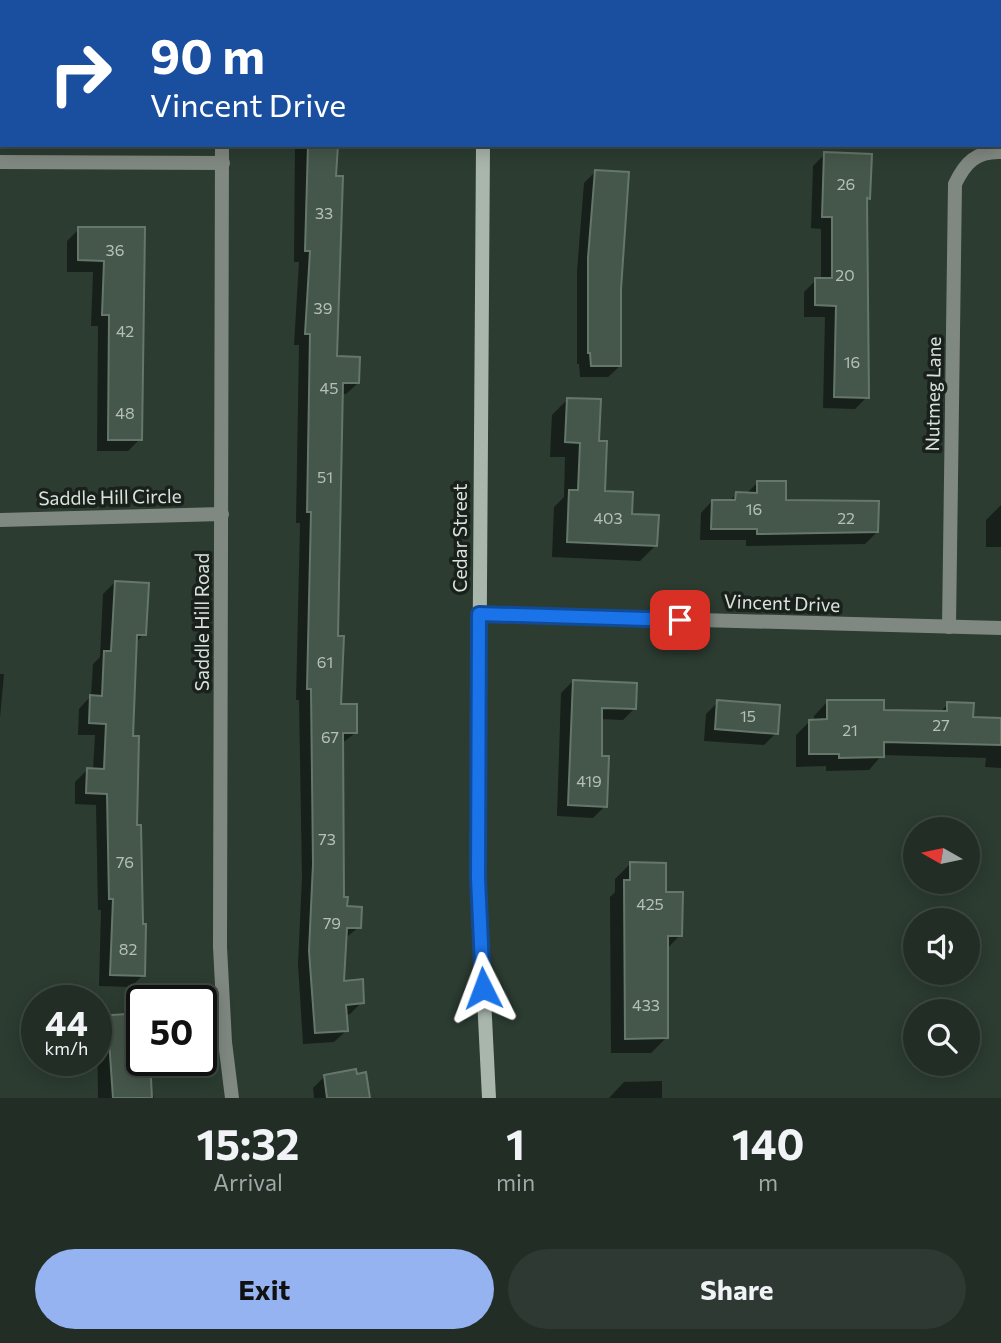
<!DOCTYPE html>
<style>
body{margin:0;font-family:Commissioner,sans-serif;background:#2d3932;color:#f1f3f6;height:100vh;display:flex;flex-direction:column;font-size:26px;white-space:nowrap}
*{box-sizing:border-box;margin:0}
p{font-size:23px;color:#a2a8a7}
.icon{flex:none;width:38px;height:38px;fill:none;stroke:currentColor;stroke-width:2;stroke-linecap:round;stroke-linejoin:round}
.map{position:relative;height:1098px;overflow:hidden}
.sheet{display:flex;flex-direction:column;background:#212d25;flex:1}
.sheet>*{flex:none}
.guide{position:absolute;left:0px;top:0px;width:1001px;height:147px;box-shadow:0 4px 18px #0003,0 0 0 2px #3e4942;background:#1a4fa0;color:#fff;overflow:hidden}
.needle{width:46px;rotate:279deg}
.buttons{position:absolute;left:903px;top:817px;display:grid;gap:14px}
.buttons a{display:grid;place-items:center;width:77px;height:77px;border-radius:50%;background:#212d25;box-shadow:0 4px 18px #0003,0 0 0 2px #3e4942;font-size:35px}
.speed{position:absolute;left:21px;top:985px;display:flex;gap:14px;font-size:35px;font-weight:700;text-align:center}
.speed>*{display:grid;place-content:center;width:91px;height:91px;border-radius:50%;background:#212d25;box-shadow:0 4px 18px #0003,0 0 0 2px #3e4942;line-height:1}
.speed small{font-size:18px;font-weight:400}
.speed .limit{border:4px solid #111;border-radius:10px;background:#fff;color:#111}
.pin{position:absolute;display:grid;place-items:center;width:60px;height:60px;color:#fff;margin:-30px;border-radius:14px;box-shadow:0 4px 10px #0006}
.me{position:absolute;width:77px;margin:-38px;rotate:357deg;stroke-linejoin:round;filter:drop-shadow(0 0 5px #0008)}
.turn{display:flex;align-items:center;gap:24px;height:147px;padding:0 35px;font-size:32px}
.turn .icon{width:91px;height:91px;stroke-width:2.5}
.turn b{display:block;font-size:49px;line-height:60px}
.eta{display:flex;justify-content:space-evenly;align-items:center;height:119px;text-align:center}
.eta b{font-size:42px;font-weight:700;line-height:49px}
.button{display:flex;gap:14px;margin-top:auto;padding:14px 35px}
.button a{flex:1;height:80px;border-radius:42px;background:#95b2f1;color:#111;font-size:28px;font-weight:700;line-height:80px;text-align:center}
.button a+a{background:#2d3932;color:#f1f3f6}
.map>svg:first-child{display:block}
.shadow{fill:#0007}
.building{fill:#45564a;stroke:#65776a;stroke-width:2}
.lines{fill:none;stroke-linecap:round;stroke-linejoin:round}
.street{stroke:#808882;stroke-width:14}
.secondary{stroke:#a9b6ac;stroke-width:14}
.route-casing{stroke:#114b97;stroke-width:18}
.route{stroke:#1a73e8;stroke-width:12}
.labels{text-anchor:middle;stroke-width:7;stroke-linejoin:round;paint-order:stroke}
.number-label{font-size:16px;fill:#b4c0b8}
.street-label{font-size:19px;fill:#d9e3dc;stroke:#1a211c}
</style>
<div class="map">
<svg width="1001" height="1098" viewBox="0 0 1001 1098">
<rect width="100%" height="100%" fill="#2c3c31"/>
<g class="shadow">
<polygon points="298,0 328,0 298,2"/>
<polygon points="620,0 656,0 620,2"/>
<polygon points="2,17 2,91 0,91 0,19"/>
<polygon points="295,145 336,145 335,358 358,383 346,394 341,394 336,637 339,705 355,733 341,744 342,898 359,927 344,939 342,982 362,1002 350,1014 345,1015 346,1031 334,1042 303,1044 298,964 302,877 299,700 296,700 300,523 296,523 299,345 294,345 299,262 294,262"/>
<polygon points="825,154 868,198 865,201 867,397 855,409 823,408 825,317 804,317 804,292 816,280 821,280 821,229 811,228 813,166"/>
<polygon points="596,171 619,289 620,366 608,377 580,377 579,364 577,364 577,271 584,183"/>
<polygon points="79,229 143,229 140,439 128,451 97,451 98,326 91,326 93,272 67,272 67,241"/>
<polygon points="567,400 597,443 603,493 630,516 656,545 640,561 552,557 554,507 564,497 565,457 550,457 552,415"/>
<polygon points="758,482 784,502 877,532 865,544 746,546 746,540 700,540 701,513 712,501 729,502 736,494 746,494"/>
<polygon points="1001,505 1001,547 986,547 986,520"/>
<polygon points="115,582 144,634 135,643 131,738 143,975 131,987 99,986 101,910 98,910 96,805 75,804 75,782 87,770 93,770 95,735 78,735 79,709 91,696 93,664 100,657 103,594"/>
<polygon points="0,674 4,674 0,718"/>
<polygon points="573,681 635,708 623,720 600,719 600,758 605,806 593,818 557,816 561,693"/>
<polygon points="718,702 776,733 764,745 704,741 706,714"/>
<polygon points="827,702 882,711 940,712 948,704 971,718 1001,719 1001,768 985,767 986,758 882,755 869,770 826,771 826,766 796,767 796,735 810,721 814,721 814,716"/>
<polygon points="630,864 664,893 680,935 666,950 666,1038 651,1053 611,1053 610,897 615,892 615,879"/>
<polygon points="97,1018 142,1060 154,1098 98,1098"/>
<polygon points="325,1076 368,1098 314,1098 313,1088"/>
<polygon points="662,1081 662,1098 609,1098 624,1082"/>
</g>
<g class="building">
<polygon points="308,145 338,145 336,176 343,176 337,356 360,357 359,383 343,383 338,636 344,636 341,704 357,704 357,733 343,733 344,897 348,897 347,906 362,907 361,928 347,928 344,981 363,979 364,1003 346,1005 348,1031 315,1033 309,951 313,864 311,689 307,689 311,512 307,512 310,334 305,334 310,251 305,251"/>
<polygon points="824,152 872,154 870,199 867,198 869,398 834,397 836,306 815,305 815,278 832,278 832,217 822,217"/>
<polygon points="595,170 629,172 621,289 621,366 591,366 590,353 588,353 588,258"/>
<polygon points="78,227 145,227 142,440 108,440 109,315 102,315 104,261 78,260"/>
<polygon points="567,398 601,399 599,441 607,441 605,491 633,492 632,514 659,515 657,546 567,542 569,490 578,490 580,443 565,442"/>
<polygon points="757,481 786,481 786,500 879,501 878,532 757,534 757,529 711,529 712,500 735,500 736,492 757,493"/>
<polygon points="115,581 149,583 146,635 137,635 133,736 139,736 137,825 141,825 143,924 146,924 145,976 110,975 113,899 109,899 107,794 86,793 87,768 104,769 106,724 89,723 90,695 102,696 104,651 111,651"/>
<polygon points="573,680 637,683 636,709 602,708 602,756 609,756 607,807 568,805"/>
<polygon points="717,700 780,705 778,734 715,729"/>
<polygon points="827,700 884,700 884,710 947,711 947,702 974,703 973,717 1001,718 1001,745 884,742 884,757 839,758 839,754 809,754 809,720 827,719"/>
<polygon points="630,862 666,863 666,892 683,892 682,936 668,936 668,1038 625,1039 624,880 630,880"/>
<polygon points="142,1013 142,1060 150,1060 152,1098 113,1098 109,1040 98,1040 97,1016"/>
<polygon points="356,1069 357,1074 366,1072 370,1098 327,1098 324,1075"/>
</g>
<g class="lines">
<g class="street">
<polyline points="210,0 211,2"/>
<polyline points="222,145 220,947 225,1042 232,1098"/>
<polyline points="0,162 223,163"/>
<polyline points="0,520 222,514"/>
<polyline points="479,614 1001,628"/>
<path d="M949,627L955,184C965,163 976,151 1001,152"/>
</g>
<g class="secondary">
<polyline points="484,2 484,0"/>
<polyline points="483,145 478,878 489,1098"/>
</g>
</g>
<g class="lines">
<defs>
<polyline id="route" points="483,988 478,878 479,614 680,620"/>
</defs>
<use href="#route" class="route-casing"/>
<use href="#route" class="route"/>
</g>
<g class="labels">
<g class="number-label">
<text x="846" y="190">26</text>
<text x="324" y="219">33</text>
<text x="115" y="256">36</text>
<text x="845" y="281">20</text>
<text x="323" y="314">39</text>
<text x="125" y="337">42</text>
<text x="852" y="368">16</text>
<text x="329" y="394">45</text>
<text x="125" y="419">48</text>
<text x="325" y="483">51</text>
<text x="754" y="515">16</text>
<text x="608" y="524">403</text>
<text x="846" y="524">22</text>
<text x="325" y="668">61</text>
<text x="748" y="722">15</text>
<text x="941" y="731">27</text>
<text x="850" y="736">21</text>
<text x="330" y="743">67</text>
<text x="589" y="787">419</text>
<text x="327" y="845">73</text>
<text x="125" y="868">76</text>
<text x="650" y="910">425</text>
<text x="332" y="929">79</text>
<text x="128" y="955">82</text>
<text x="646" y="1011">433</text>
</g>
<g class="street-label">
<text transform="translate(933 394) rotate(-89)" y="7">Nutmeg Lane</text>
<text transform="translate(110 497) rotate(-1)" y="7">Saddle Hill Circle</text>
<text transform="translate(460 538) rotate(-90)" y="7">Cedar Street</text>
<text transform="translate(782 603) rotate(2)" y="7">Vincent Drive</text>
<text transform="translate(202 622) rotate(-90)" y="7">Saddle Hill Road</text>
</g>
</g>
</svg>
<div class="buttons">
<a><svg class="needle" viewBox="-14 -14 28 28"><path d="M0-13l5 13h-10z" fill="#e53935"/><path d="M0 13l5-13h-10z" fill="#a2a8a7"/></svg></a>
<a><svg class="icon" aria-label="sound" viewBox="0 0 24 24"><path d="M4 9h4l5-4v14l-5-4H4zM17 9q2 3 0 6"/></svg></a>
<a><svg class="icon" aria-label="search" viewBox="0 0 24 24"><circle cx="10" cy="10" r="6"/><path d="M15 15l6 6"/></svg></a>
</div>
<div class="speed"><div>44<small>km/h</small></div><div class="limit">50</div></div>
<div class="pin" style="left:680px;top:620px;background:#d93025"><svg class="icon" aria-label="arrive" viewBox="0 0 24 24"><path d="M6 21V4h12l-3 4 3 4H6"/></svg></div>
<svg class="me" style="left:483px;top:988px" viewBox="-20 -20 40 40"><path d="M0-17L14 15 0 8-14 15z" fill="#1a73e8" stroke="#fff" stroke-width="4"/></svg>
<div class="guide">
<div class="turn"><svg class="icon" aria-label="right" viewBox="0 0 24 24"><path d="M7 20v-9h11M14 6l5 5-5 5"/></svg><div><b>90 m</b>Vincent Drive</div></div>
</div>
</div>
<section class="sheet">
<div class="eta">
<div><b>15:32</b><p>Arrival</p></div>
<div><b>1</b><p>min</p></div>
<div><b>140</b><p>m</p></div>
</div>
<div class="button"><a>Exit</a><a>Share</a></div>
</section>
